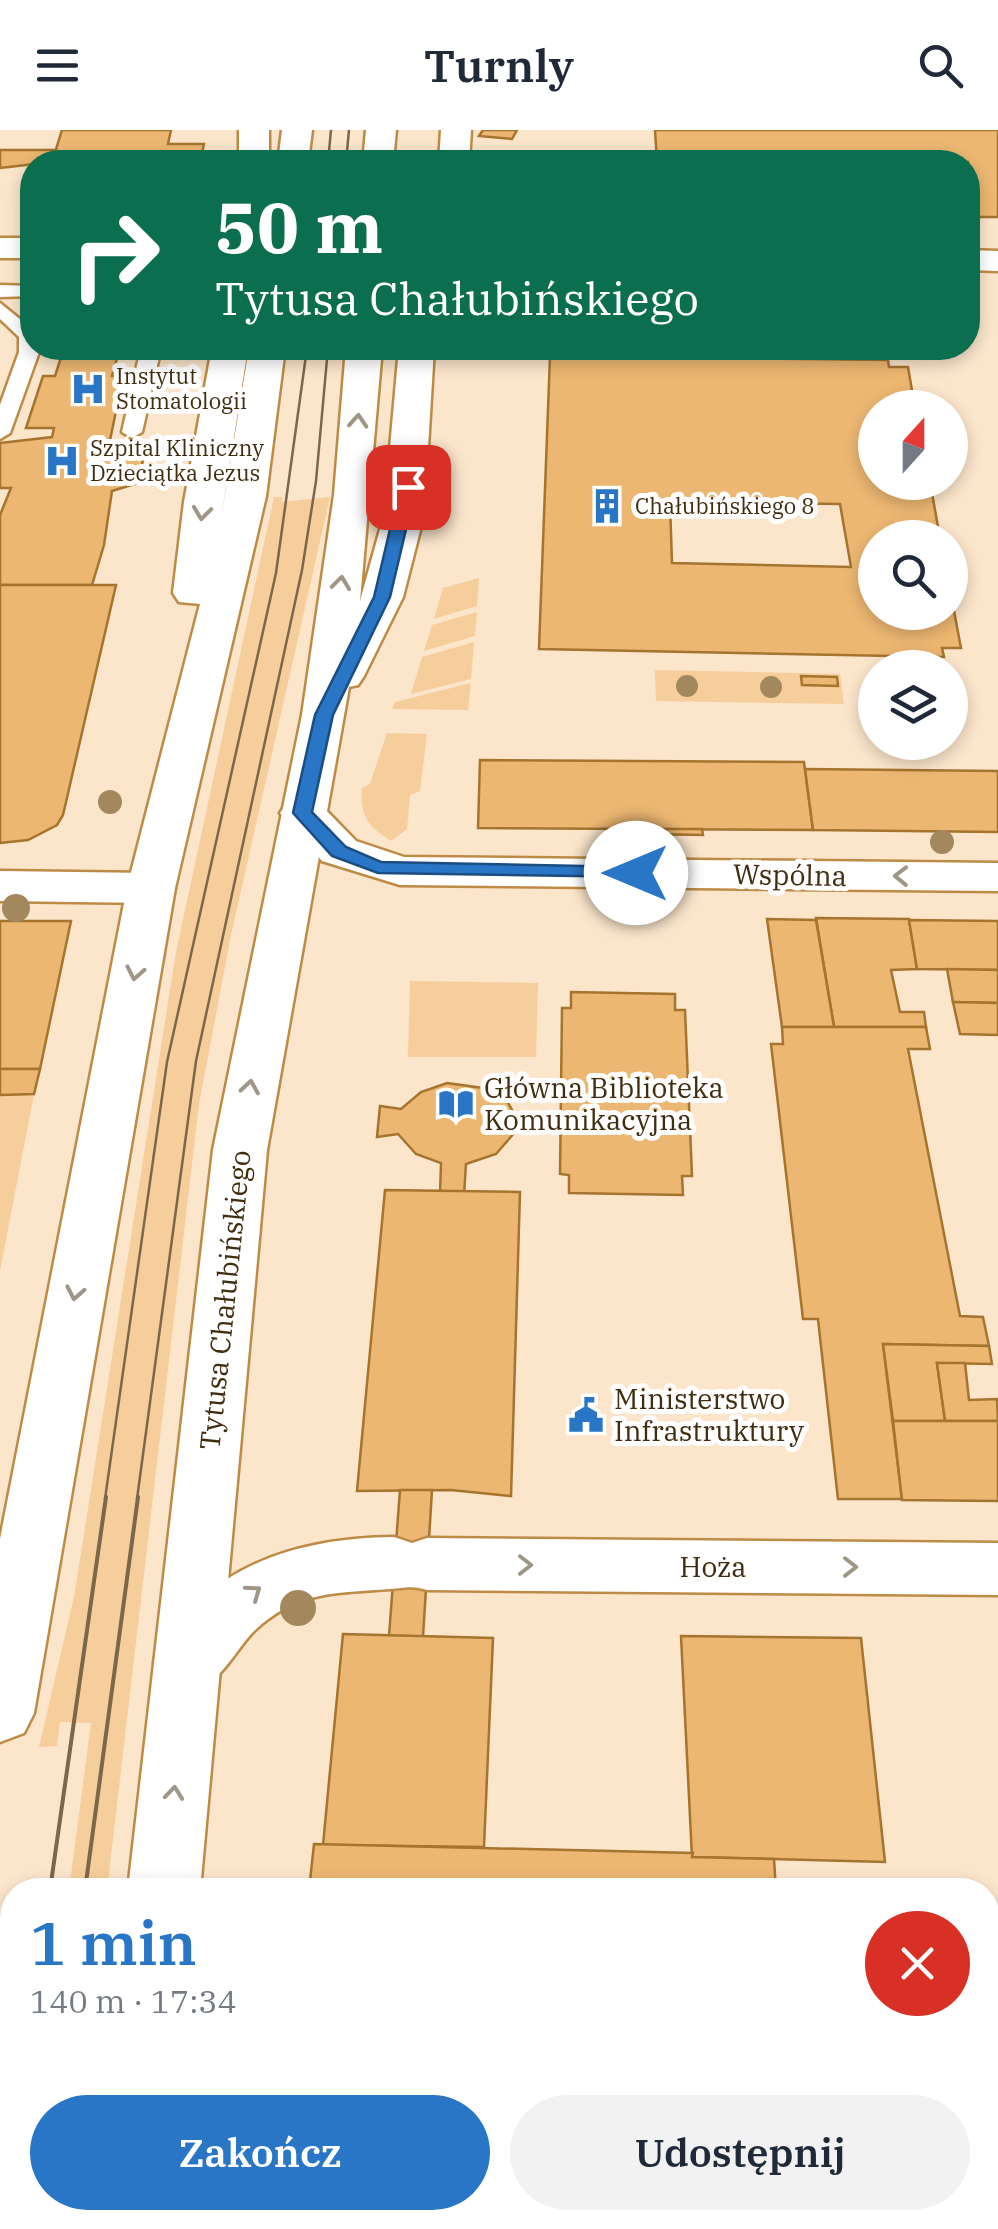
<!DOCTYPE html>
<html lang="pl">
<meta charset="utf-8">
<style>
body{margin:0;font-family:"IBM Plex Serif",serif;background:#f2f2f3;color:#1f2937;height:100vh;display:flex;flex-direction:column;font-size:38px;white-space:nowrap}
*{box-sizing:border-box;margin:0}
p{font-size:32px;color:#747a83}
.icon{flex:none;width:55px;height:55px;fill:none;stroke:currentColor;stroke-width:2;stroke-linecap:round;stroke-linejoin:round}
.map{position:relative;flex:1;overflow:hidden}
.panel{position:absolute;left:0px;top:1748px;width:1000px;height:352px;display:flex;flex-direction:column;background:#fff;border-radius:40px 40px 0 0;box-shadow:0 5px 15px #0003}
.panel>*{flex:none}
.banner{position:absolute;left:20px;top:20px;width:960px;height:210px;border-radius:40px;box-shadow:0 5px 15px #0003;background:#0b6e4f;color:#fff;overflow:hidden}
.needle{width:65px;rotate:21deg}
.fabs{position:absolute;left:858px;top:260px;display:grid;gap:20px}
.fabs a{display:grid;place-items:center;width:110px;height:110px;border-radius:50%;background:#fff;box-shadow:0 5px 15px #0003;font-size:50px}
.pin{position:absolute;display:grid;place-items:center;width:85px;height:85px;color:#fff;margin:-42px;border-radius:20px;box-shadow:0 5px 15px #0006}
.me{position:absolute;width:110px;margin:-55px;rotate:270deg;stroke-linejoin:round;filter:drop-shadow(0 0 8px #0008)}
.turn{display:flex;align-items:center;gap:35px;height:210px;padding:0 30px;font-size:45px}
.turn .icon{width:130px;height:130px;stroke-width:2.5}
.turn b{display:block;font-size:70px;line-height:85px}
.round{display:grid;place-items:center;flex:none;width:105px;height:105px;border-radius:52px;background:#f2f2f3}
.headline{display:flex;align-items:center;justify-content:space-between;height:170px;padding:0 30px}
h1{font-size:60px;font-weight:600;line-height:75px;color:#2976c6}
.primary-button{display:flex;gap:20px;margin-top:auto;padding:20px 30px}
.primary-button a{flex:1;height:115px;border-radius:60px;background:#2976c6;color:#fff;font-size:40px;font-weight:600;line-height:115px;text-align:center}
.primary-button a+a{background:#f2f2f3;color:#1f2937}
header{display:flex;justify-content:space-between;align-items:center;height:130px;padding:0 30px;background:#fff;font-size:45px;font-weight:600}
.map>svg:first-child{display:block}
.green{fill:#f6ce9b}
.building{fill:#ecb772;stroke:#a5742e;stroke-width:2.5;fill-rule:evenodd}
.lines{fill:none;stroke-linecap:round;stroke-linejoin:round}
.service-casing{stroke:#bd8b46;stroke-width:5}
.minor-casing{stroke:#bd8b46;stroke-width:5}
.secondary-casing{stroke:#bd8b46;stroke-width:5}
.service{fill:#fff;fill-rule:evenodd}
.minor{fill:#fff;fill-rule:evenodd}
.secondary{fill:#fff;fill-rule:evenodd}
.tram-far1{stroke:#7c674b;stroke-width:2.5}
.tram{stroke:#7c674b;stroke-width:4}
.tree{fill:#a3885e}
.oneway{stroke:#a09686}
.route{fill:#2976c6;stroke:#1b4d81;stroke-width:2.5}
.labels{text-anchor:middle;stroke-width:10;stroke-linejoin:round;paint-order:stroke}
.far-poi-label{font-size:22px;fill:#402c0e;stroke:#fff;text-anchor:start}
.street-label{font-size:28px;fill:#402c0e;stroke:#fff}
.poi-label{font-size:28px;fill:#402c0e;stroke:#fff;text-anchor:start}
</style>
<header><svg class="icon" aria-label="menu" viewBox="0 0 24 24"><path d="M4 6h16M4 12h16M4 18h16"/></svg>Turnly<svg class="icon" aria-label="search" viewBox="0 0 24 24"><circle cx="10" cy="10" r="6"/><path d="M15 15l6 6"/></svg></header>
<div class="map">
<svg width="998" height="2099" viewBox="0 0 998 2099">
<rect width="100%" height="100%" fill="#fbe5cb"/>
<g class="green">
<polygon points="274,367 282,367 282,372 330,367 231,805 199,974 107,1760 69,1760 91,1593 60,1592 57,1616 39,1617 74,1467 176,822"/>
<polygon points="479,448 477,476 434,489 443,458"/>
<polygon points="477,482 475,506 424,521 432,495"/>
<polygon points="474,512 471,549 411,564 422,527"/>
<polygon points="655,540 840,544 844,574 656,571"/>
<polygon points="471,553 468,580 392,579 395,572"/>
<path d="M387,603L427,604L420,661L410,665L407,699L391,711C368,696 360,687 362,658L370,654Z"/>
<polygon points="410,851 538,853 536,927 408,927"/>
<polygon points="34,964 0,1141 0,965"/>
</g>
<g class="building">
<polygon points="62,0 171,0 168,14 204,14 200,32 52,32"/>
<polygon points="483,0 517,0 512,9 479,6"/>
<polygon points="655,0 998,0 998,87 968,87 968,32 657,32"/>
<polygon points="0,20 56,20 52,32 0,38"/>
<polygon points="64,218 120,218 112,246 123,247 108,320 125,320 143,330 138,353 112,361 104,415 92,455 0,455 0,385 11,358 0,358 0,313 52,307 54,298 26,298 43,246 55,246"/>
<path d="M550,226L888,230L889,237H908L915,278H875V352H930L940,408H875V482H950V460L961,518H942L944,527L539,519ZM689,372L840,374L851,437L672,433L670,373Z"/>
<polygon points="0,455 116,455 63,685 57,695 28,710 0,713"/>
<polygon points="801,546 837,547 838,556 802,555"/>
<polygon points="480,630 804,632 813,700 478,698"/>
<polygon points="805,639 998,641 998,702 813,700"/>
<polygon points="639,699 702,699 703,705 639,704"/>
<polygon points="816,788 909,789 917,839 891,840 900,882 924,882 926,897 834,897"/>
<polygon points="767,789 816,790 834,897 782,897"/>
<polygon points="909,790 998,791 998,840 917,839"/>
<polygon points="0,791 71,791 40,939 0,939"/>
<polygon points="947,839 998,840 998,873 953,872"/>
<polygon points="571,862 675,864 675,880 685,880 692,1046 682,1046 683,1065 569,1063 569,1045 560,1044 562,878 571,878"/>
<polygon points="953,872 998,873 998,905 960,904"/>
<polygon points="782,897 926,897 930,919 908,919 960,1186 983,1187 989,1216 883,1214 902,1369 838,1369 818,1189 803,1189 771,914 783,914"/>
<polygon points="0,939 40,939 34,964 0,965"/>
<polygon points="447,953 490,959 507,971 515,985 561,985 562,1003 515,1002 496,1024 466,1034 464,1065 440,1064 441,1033 416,1024 398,1004 377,1007 380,976 401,979 421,962"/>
<polygon points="385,1060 520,1062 511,1366 451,1360 357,1361"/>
<polygon points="883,1214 989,1216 992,1234 937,1233 945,1291 893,1291"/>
<polygon points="937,1233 965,1233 969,1270 997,1269 998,1291 945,1291"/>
<polygon points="893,1291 998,1291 998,1371 902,1370"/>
<polygon points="400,1360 432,1360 423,1507 389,1506"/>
<polygon points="343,1504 493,1508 484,1717 323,1715"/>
<polygon points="681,1506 861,1508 885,1732 692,1727"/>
<polygon points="314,1714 693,1723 692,1727 774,1729 776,1760 309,1760"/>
<polygon points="988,2018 998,2018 998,2099 995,2099"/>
<polygon points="988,2066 991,2066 995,2099 705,2099 704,2088 988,2088"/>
<polygon points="290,2088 472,2088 471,2099 289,2099"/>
<polygon points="472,2088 530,2088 530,2099 471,2099"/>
<polygon points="651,2088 704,2088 705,2099 652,2099"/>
</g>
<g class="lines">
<defs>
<g id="service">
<polygon points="0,155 32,156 32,166 0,167"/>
<polygon points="0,173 32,199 32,218 39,218 39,222 10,303 0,309 0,275 19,222 19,207 0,189"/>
<polygon points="141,218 161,218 142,302 132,308 122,302"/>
</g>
<g id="minor">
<rect x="0" y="108" width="32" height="20"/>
<polygon points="968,120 998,121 998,141 968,140"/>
<polygon points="303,669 319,673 356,711 404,727 998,733 998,761 400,755 322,731 280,683 287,673"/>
<polygon points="0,741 151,743 168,748 175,758 168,768 151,773 0,771"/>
<path d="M394,1407L412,1413L427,1408L998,1413V1465L427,1460C411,1455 405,1458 390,1459C336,1463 296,1461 254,1501C239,1516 225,1543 208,1553C191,1562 180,1558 163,1552L154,1532C201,1437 295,1408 394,1407Z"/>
</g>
<g id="secondary">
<rect x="239" y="0" width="30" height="32"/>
<polygon points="282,0 312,0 308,32 278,32"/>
<polygon points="366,0 396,0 393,32 363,32"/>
<polygon points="441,0 471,0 469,32 439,32"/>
<polygon points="212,218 248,218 220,395 249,218 285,218 266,366 175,758 34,1583 24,1603 0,1612 0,1409 127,758 200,474 179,472 173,463 184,372"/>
<polygon points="346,218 382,218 360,471 384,385 399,218 434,218 424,385 403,467 364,546 358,555 349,557 267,1020 200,1760 128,1760 213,1020 302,585 334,365"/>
<polygon points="91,2088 171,2088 170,2099 90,2099"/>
</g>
</defs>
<use href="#service" class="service-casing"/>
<use href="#minor" class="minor-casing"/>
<use href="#secondary" class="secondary-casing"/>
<use href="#service" class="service"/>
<use href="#minor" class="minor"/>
<use href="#secondary" class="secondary"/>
<g class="tram-far1">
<polyline points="328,32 331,0"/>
<polyline points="346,32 349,0"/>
<polyline points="105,1369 167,932 276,443 307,218"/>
<polyline points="137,1369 196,931 302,440 316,351 328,218"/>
</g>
<g class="tram">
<polyline points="50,1760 106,1367"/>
<polyline points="85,1760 138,1367"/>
<polyline points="2,2099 12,2027"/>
<polyline points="39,2099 41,2088"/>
</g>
</g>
<g class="tree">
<circle cx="687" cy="556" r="11"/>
<circle cx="771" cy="557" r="11"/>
<circle cx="110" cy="672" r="12"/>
<circle cx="942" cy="712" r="12"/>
<circle cx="16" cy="778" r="14"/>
<circle cx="298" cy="1478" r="18"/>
</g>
<defs><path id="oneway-chevron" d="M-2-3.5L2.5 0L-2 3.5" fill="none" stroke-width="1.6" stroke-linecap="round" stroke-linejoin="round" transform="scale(2.5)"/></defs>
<g class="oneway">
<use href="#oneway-chevron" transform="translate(358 291) rotate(-86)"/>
<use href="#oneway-chevron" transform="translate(202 383) rotate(97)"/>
<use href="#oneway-chevron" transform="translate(341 453) rotate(-83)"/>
<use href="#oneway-chevron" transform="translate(901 746) rotate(-179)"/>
<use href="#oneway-chevron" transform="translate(135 843) rotate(101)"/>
<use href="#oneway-chevron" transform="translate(250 957) rotate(-81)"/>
<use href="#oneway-chevron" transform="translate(75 1163) rotate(101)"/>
<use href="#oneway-chevron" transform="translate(525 1435)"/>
<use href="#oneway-chevron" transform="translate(850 1437)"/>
<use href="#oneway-chevron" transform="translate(254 1462) rotate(-36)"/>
<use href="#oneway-chevron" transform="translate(174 1663) rotate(-84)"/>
</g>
<polygon class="route" points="408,352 416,357 390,467 333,585 312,682 346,717 381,732 636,737 646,743 643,747 378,743 332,726 293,683 315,585 374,467 400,357"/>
<defs>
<symbol id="hospital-bare" viewBox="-9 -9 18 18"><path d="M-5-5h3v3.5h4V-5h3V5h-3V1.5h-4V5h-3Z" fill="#2976c6" stroke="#fff" stroke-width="2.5" paint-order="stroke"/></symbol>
<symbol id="building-bare" viewBox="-9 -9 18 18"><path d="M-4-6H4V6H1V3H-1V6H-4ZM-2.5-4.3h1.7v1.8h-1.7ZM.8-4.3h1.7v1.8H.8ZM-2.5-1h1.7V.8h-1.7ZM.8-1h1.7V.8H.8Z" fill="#2976c6" stroke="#fff" stroke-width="2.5" paint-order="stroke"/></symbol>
<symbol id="library-bare" viewBox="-9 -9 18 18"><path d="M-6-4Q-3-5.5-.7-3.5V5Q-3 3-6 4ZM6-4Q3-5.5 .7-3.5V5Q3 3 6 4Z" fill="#2976c6" stroke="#fff" stroke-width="2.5" paint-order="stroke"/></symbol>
<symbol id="civic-bare" viewBox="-9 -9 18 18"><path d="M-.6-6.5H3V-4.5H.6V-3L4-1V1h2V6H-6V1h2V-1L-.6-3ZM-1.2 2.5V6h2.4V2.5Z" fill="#2976c6" stroke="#fff" stroke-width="2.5" paint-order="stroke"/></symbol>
</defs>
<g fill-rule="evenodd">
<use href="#hospital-bare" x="63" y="234" width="50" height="50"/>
<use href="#hospital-bare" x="37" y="306" width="50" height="50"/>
<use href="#building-bare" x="582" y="351" width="50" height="50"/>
<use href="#library-bare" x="431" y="949" width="50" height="50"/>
<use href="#civic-bare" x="561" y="1260" width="50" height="50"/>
</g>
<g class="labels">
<g class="far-poi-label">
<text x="116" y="254">Instytut<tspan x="116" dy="25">Stomatologii</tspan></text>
<text x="90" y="326">Szpital Kliniczny<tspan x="90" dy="25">Dzieciątka Jezus</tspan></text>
<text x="635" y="384">Chałubińskiego 8</text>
</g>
<g class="street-label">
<text transform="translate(790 745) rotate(1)" y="10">Wspólna</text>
<text transform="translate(225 1170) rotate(-84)" y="10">Tytusa Chałubińskiego</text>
<text x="713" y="1447">Hoża</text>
</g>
<g class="poi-label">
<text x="484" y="968">Główna Biblioteka<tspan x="484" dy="32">Komunikacyjna</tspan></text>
<text x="614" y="1279">Ministerstwo<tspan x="614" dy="32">Infrastruktury</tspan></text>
</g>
</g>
</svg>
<div class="fabs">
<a><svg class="needle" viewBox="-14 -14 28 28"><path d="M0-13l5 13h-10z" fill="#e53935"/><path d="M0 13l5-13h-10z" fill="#747a83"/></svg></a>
<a><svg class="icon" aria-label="search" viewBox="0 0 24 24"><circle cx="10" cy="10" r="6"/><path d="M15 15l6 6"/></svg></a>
<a><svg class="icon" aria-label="layers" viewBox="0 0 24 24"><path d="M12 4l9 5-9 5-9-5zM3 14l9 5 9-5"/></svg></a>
</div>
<div class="pin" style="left:408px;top:357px;background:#d93025"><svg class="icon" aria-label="arrive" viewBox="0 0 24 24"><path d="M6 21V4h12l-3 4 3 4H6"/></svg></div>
<svg class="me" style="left:636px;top:743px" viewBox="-20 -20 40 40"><circle r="19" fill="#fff"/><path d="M0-13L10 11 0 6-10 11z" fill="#2976c6"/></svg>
<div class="banner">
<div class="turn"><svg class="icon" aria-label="right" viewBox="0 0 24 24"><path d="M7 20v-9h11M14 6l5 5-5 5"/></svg><div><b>50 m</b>Tytusa Chałubińskiego</div></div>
</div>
<section class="panel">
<div class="headline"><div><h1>1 min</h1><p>140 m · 17:34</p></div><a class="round" style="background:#d93025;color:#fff"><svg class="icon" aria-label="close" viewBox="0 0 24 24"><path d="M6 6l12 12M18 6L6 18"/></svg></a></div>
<div class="primary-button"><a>Zakończ</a><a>Udostępnij</a></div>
</section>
</div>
